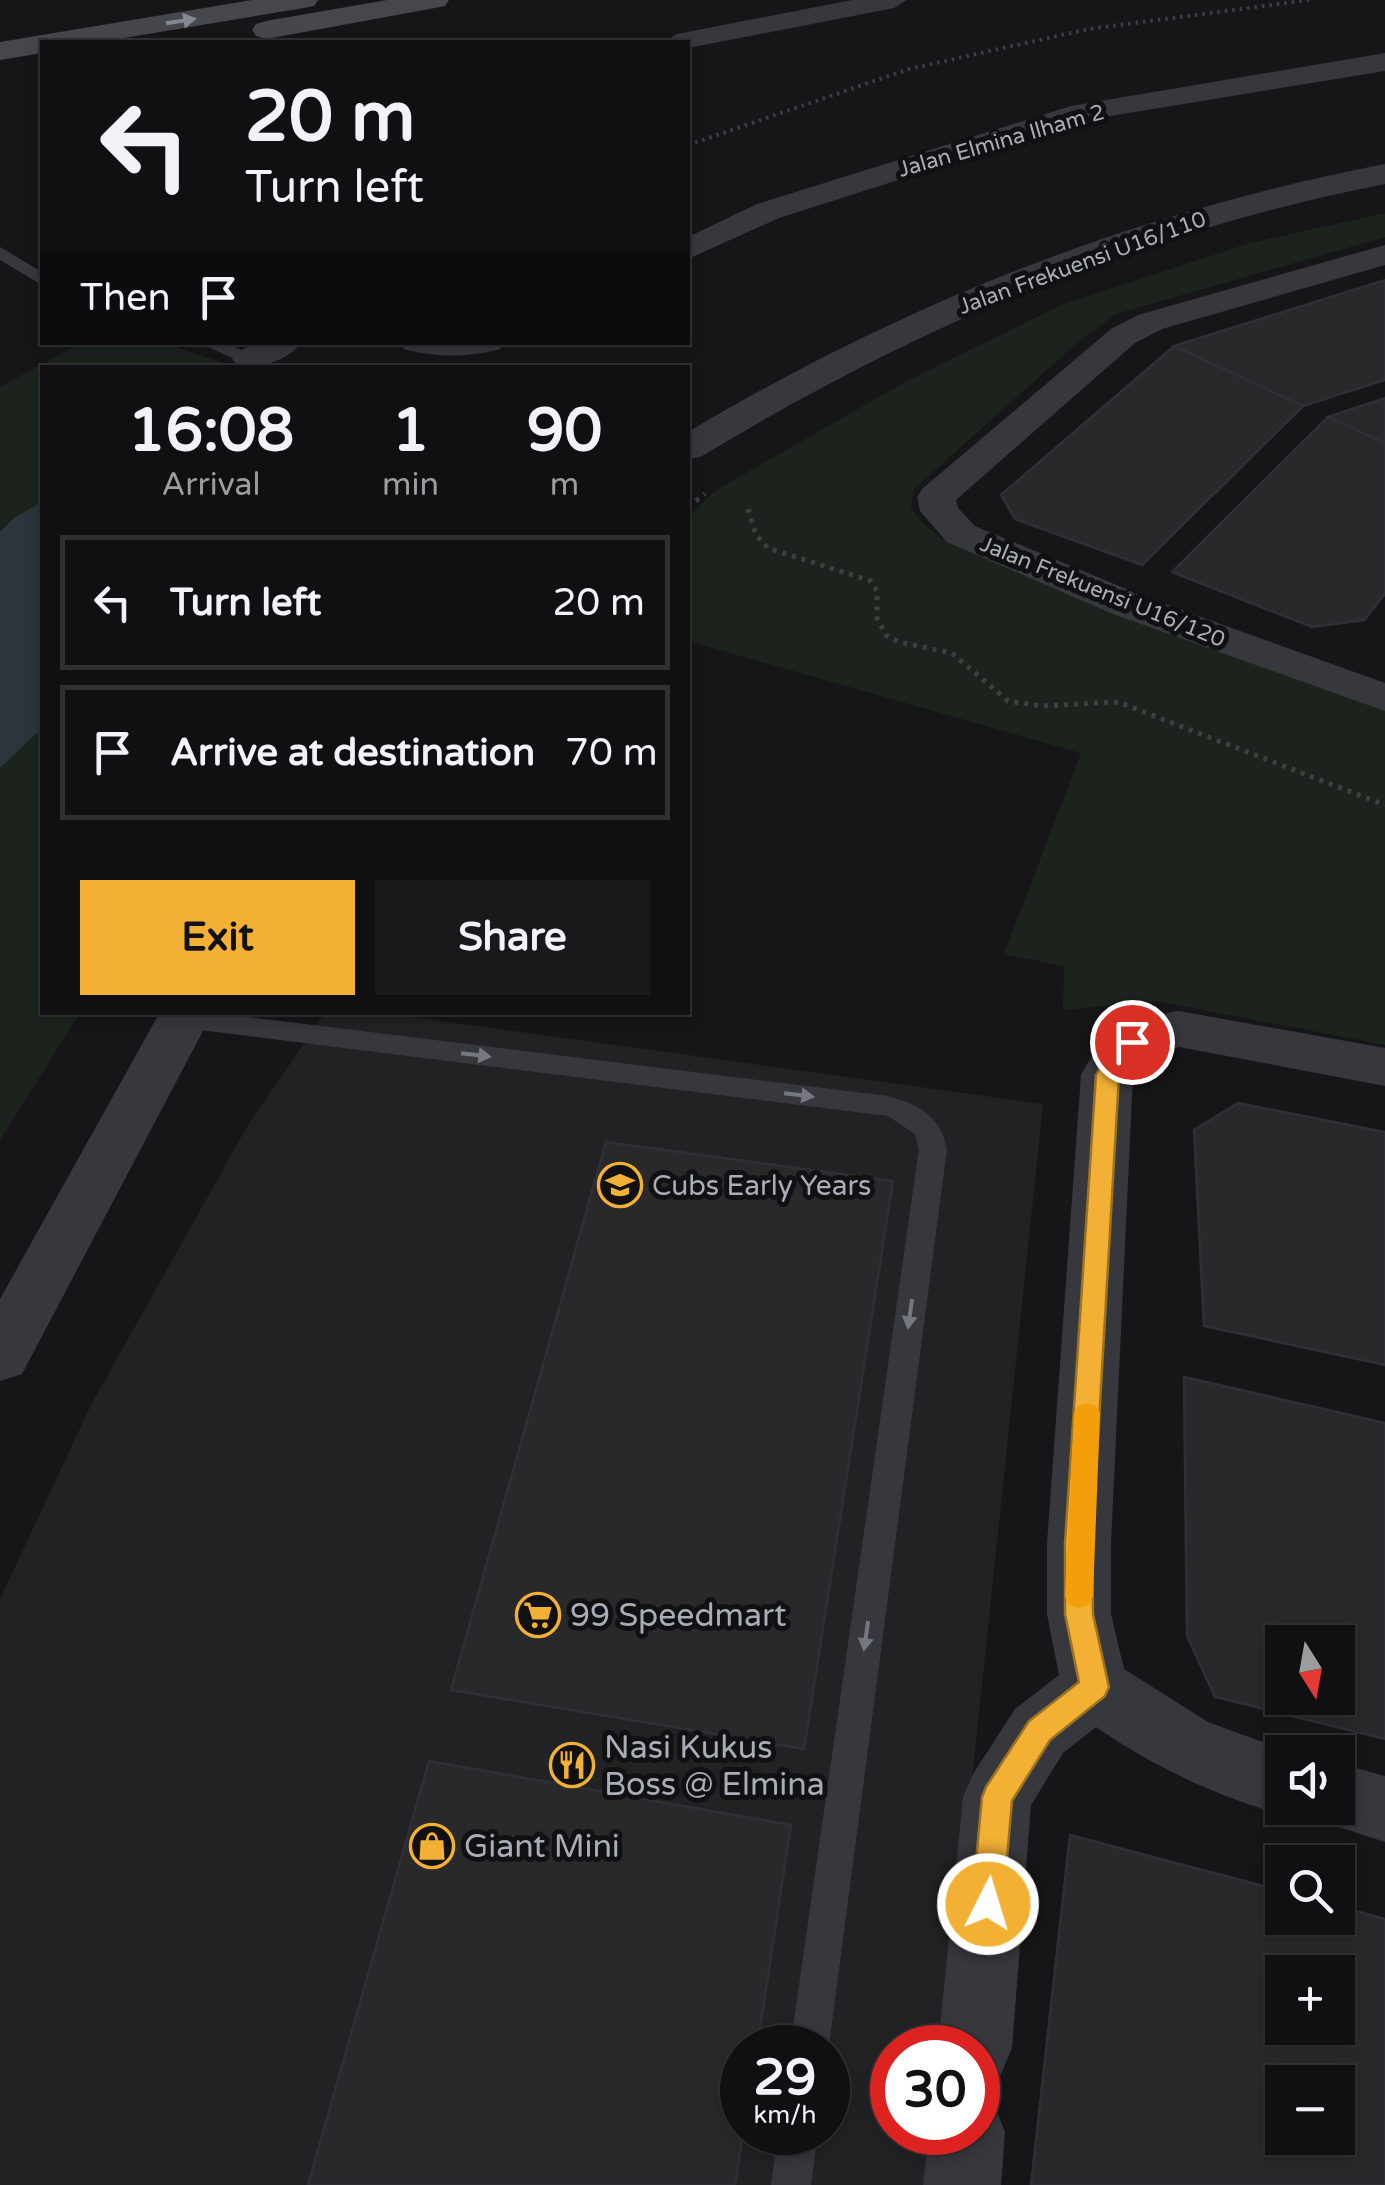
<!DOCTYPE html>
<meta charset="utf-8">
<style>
body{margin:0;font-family:"Varela Round",sans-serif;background:#19191b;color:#f1f3f6;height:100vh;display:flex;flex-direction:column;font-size:38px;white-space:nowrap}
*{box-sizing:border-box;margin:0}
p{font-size:32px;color:#9c9d9f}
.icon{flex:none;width:55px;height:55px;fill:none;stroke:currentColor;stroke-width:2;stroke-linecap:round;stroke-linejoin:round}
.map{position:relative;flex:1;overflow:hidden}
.drawer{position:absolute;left:40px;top:365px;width:650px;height:650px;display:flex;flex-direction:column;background:#101012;border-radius:0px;box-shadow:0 5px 15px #0003,0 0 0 2px #303032}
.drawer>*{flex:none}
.top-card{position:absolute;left:40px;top:40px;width:650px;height:305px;border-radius:0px;box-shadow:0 5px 15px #0003,0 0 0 2px #303032;background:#101012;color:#f1f3f6;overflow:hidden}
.needle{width:65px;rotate:169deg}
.tools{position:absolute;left:1265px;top:1625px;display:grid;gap:20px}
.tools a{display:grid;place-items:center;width:90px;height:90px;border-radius:0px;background:#101012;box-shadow:0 5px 15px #0003,0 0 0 2px #303032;font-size:50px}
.speed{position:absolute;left:720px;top:2025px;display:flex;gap:20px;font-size:50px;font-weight:700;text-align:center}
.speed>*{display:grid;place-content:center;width:130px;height:130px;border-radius:50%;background:#101012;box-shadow:0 5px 15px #0003,0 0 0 2px #303032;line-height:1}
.speed small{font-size:25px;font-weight:400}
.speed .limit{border:15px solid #d22;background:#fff;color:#111}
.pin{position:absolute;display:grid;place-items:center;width:85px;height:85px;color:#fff;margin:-42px;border:5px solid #fff;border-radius:50%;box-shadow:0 2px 10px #0007}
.me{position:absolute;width:110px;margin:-55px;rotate:5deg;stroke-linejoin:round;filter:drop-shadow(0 0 8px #0008)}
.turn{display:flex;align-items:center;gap:35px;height:210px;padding:0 40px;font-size:45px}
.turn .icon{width:130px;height:130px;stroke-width:2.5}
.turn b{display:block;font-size:70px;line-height:85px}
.then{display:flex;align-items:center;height:95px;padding:0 40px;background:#0003;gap:20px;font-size:38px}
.eta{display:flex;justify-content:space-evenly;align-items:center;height:170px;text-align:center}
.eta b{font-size:60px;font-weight:700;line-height:70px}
.button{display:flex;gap:20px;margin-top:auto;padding:20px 40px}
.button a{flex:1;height:115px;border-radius:0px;background:#f2b134;color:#111;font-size:40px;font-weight:700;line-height:115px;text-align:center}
.button a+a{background:#19191b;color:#f1f3f6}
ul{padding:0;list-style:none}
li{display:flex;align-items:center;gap:30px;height:135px;margin:0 20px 15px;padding:0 20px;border:5px solid #303032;border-radius:0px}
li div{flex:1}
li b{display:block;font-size:38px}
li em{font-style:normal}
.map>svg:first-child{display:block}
.built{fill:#222225;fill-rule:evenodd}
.green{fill:#1c231d}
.water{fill:#2c353c}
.building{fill:#29292c;stroke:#303034;stroke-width:2.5;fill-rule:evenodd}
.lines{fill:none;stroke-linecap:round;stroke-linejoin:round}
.path-far1{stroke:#3d3f44;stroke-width:4;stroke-dasharray:2.5 5;stroke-linecap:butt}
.path{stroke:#3d3f44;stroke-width:5;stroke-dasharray:4 6;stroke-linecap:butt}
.service{fill:#37383d;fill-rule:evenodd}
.minor{fill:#37383d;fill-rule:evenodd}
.tertiary{fill:#37383d;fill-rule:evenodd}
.secondary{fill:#45474d;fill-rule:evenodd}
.oneway{fill:#858993}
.oneway2{fill:#757881}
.route{fill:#f2b134;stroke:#9d7322;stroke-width:2.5}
.slow{fill:#f59e0b}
.labels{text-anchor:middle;stroke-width:10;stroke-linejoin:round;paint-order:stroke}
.far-street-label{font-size:22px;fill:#a8adb8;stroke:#111113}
.poi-label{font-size:28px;fill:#a8adb8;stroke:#111113;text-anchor:start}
.near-poi-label{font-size:32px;fill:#a8adb8;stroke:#111113;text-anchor:start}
</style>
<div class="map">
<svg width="1385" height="2185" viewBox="0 0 1385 2185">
<rect width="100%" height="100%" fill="#161618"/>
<path class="built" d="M325,1013H382L1043,1104L944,2047L892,2048V2132L935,2133L929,2185H0V1599L91,1405L248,1125ZM742,2048H828V2132H742Z"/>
<g class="green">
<polygon points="1385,213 1385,237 1116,314 1077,343 914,489 911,508 922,523 943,539 1162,627 1385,707 1385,1045 1157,1001 1063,1010 1064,966 1004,954 1081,753 688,641 688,517 715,491 903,383 1061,305 1250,243"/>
<polygon points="81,343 164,343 234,367 42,368 42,1012 80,1013 0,1140 0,387"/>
</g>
<polygon class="water" points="42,502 42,728 0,768 0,532 14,518"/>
<g class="building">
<polygon points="1385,280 1385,380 1303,406 1174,346"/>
<polygon points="1174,346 1303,406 1142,565 1015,519 1001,495"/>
<polygon points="1385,398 1385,443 1328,417"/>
<polygon points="1328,417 1385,443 1385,594 1364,620 1312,627 1172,572"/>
<polygon points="1238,1103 1385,1132 1385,1365 1204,1326 1194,1130"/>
<polygon points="606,1142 893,1181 804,1749 451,1690"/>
<path d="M1184,1377L1385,1423V1739L1215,1697L1187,1636ZM1282,1642H1338V1698H1282Z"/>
<polygon points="429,1761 791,1825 757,2048 742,2048 743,2132 735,2185 308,2185"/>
<path d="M1070,1835L1282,1891V1918H1338V1906L1385,1919V2185H1031ZM1282,1972H1338V2028H1282ZM1282,2082H1338V2138H1282Z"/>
</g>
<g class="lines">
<polyline class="path-far1" points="688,145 909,69 1089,29 1309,0"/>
<g class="path">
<polyline points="688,507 705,494"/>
<polyline points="748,509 756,535 768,548 871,581 877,591 877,618 886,635 899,642 952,653 1008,701 1042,706 1118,702 1385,805"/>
</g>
<g class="service">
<polygon points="0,247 42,272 42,285 0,260"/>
<polygon points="196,342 223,342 283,368 256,368"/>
<path d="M175,1012H208L888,1096C919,1105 940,1115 947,1149L828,2053V2048H790L919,1149L915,1134L888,1116L184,1028L175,1026L171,1019Z"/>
<polygon points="778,2132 818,2132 811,2185 771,2185"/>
</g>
<g class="minor">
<polygon points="852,0 907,0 894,8 688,48 688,42 663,42 677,34"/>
<polygon points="1385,53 1385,71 1086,120 779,218 688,259 688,237 757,204 1071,106"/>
<polygon points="1385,245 1385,265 1162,329 1135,343 956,500 958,508 975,526 1143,596 1385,683 1385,711 1113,614 947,542 920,511 917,497 922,489 1111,329 1138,315"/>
<path d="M256,342H302C288,361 259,369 238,366L232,359L238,352Z"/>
<path d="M399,342H505L500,349C467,358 437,358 404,349Z"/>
<path d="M1179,1011L1385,1048V1086L1179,1047L1154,1054L1133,1075L1111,1543V1614L1124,1669L1208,1722L1290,1752H1282V1808H1300L1282,1815C1214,1795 1154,1767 1096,1727L1063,1753L1031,1805L1012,2048L1001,2074L978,2084V2048H938L963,1797L973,1774L1015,1709L1059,1675L1047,1614V1543L1081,1075C1106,1029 1128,1019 1179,1011Z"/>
<polygon points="1338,1763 1385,1776 1385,1842 1314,1819 1308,1808 1338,1808"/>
<polygon points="978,2098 994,2105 1005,2132 1001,2185 923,2185 929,2132 978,2132"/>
</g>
<g class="tertiary">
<path d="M1385,164V184C1136,233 919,325 702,456L688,460V432C908,301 1133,213 1385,164Z"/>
<polygon points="160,1012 213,1012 22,1374 0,1381 0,1299"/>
</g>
<g class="secondary">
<polygon points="252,0 318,0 314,6 304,8 100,42 42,42 42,53 0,60 0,42"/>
<polygon points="387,0 449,0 445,6 435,8 266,39 256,36 252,30 256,24 266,21"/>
</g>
</g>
<defs><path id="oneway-solid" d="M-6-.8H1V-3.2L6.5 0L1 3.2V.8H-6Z" transform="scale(2.5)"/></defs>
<use class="oneway" href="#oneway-solid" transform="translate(181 21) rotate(-9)"/>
<g class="oneway2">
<use href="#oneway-solid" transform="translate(476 1055) rotate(7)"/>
<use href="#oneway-solid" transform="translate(799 1095) rotate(7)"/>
<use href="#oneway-solid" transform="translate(910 1314) rotate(98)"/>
<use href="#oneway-solid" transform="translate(866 1636) rotate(98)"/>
</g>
<polygon class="route" points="1132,1035 1143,1042 1125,1061 1119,1075 1092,1543 1093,1614 1109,1687 1105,1696 1050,1740 1012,1801 1003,1904 998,1915 988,1920 977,1915 972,1904 982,1797 986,1787 1029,1721 1079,1682 1065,1614 1065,1543 1096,1075 1108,1051"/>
<polygon class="slow" points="1087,1403 1096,1406 1100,1413 1093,1596 1089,1605 1079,1608 1069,1605 1065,1596 1074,1413 1078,1406"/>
<defs>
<symbol id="school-ring" viewBox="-11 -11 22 22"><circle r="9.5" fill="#111113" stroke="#f2b134" stroke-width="1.5"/><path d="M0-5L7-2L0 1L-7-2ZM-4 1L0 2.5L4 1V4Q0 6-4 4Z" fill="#f2b134"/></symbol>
<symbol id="supermarket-ring" viewBox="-11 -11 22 22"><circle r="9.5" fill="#111113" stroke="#f2b134" stroke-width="1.5"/><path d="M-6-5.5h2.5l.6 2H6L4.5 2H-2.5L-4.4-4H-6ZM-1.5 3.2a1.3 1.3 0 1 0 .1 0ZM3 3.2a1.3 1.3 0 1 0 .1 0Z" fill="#f2b134"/></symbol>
<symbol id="restaurant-ring" viewBox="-11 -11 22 22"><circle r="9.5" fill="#111113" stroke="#f2b134" stroke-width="1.5"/><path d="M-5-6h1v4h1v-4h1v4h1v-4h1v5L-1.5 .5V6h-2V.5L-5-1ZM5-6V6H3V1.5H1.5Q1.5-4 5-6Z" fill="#f2b134"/></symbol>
<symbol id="shop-ring" viewBox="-11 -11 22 22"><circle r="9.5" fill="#111113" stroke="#f2b134" stroke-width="1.5"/><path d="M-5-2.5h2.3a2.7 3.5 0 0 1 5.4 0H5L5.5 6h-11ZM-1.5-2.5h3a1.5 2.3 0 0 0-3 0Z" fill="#f2b134"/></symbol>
</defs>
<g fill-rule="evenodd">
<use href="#school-ring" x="595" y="1160" width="50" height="50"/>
<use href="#supermarket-ring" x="513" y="1590" width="50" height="50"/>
<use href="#restaurant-ring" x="547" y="1740" width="50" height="50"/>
<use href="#shop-ring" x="407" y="1821" width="50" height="50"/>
</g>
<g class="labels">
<g class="far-street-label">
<text transform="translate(1001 140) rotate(-16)" y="8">Jalan Elmina Ilham 2</text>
<text transform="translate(1082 262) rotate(-20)" y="8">Jalan Frekuensi U16/110</text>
<text transform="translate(1103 591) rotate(22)" y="8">Jalan Frekuensi U16/120</text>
</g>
<g class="poi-label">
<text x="652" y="1195">Cubs Early Years</text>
</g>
<g class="near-poi-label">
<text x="570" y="1626">99 Speedmart</text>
<text x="604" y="1758">Nasi Kukus<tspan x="604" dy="37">Boss @ Elmina</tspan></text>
<text x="464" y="1857">Giant Mini</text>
</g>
</g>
</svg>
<div class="tools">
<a><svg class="needle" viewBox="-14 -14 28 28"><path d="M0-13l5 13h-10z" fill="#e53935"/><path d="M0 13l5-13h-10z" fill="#9c9d9f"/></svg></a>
<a><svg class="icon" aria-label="sound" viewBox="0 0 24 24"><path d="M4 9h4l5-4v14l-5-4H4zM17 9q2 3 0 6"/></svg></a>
<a><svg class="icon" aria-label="search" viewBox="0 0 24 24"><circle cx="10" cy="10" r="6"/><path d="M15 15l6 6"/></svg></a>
<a>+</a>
<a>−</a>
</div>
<div class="speed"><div>29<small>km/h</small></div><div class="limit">30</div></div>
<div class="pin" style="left:1132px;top:1042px;background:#d93025"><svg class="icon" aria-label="arrive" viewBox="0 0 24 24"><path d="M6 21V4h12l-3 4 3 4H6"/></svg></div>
<svg class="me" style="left:988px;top:1904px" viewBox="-20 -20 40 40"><circle r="17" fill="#f2b134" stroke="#fff" stroke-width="3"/><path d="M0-11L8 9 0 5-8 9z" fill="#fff"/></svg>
<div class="top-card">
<div class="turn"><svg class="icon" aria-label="left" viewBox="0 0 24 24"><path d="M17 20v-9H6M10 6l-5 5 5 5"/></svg><div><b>20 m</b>Turn left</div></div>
<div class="then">Then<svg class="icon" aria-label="arrive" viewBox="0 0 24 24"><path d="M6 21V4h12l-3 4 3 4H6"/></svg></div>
</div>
<section class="drawer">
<div class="eta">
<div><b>16:08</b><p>Arrival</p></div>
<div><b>1</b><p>min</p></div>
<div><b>90</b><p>m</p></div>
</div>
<ul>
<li><svg class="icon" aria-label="left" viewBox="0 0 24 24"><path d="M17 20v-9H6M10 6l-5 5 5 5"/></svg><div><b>Turn left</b></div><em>20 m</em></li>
<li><svg class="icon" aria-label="arrive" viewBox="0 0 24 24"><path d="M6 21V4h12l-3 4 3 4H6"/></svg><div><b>Arrive at destination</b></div><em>70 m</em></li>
</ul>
<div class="button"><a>Exit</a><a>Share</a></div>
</section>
</div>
